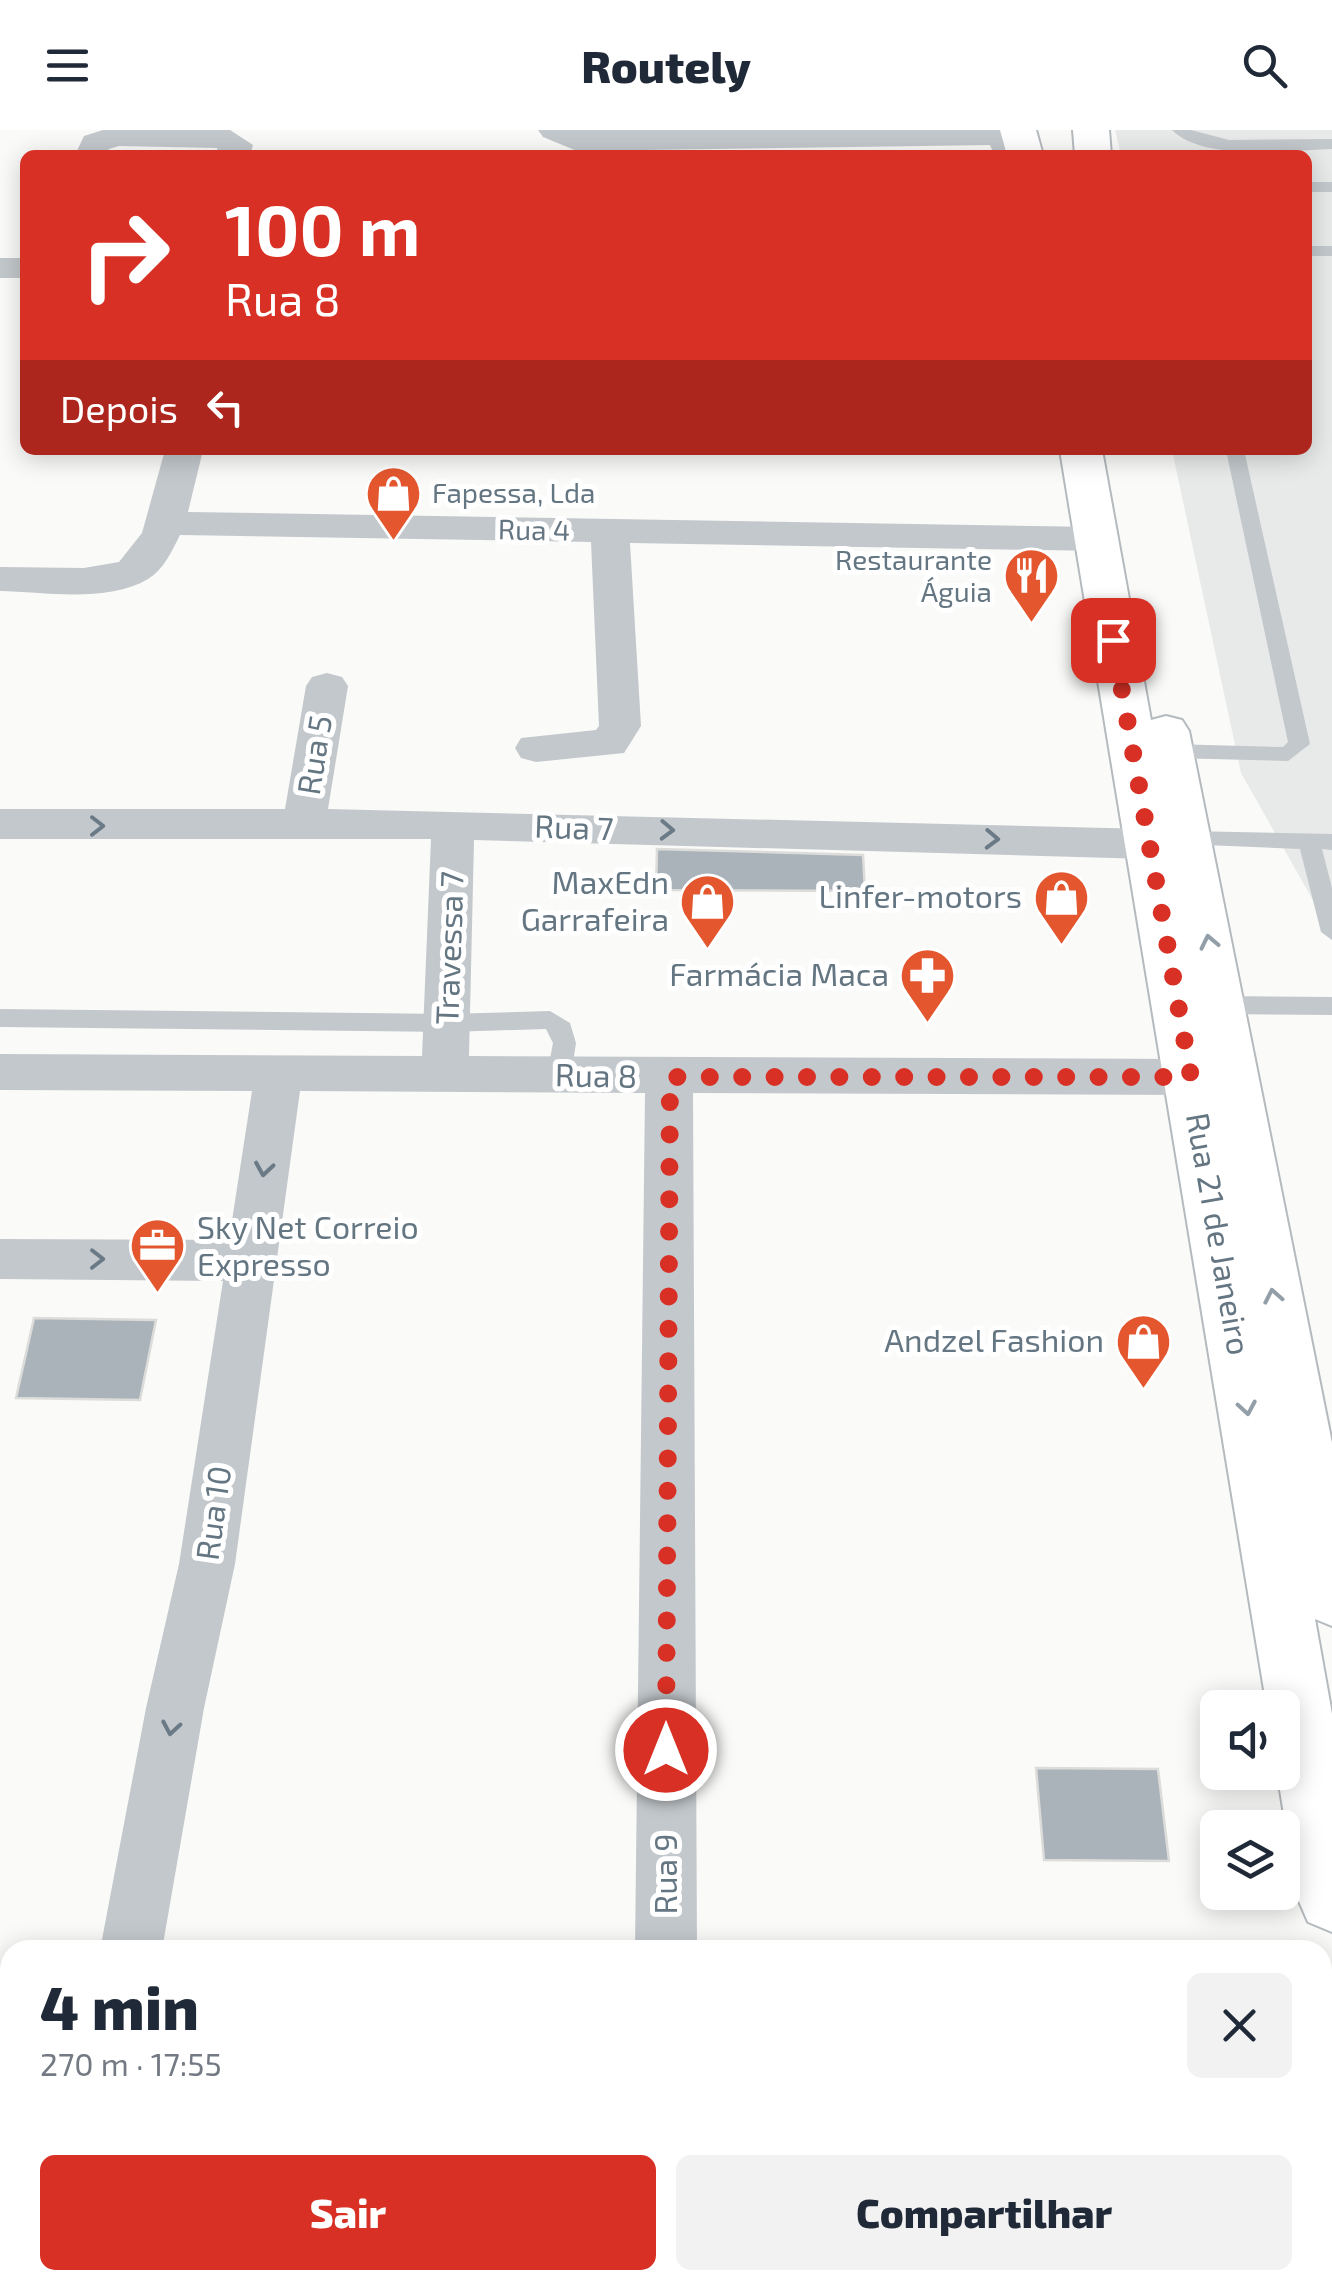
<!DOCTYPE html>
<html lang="pt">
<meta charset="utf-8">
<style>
body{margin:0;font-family:"Exo 2",sans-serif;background:#f2f2f3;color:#1f2937;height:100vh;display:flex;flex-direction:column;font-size:38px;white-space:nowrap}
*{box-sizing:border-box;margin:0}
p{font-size:32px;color:#747a83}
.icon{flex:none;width:55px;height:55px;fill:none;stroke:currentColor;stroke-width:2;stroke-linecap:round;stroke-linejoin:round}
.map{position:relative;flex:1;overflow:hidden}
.sheet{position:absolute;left:0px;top:1810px;width:1332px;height:350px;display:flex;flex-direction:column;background:#fff;border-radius:30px 30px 0 0;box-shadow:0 5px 25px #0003}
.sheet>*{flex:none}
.guide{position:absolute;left:20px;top:20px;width:1292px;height:305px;border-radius:15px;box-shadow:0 5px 25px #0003;background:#d93025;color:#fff;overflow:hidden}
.buttons{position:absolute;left:1200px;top:1560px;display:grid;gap:20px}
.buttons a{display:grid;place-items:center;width:100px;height:100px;border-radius:15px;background:#fff;box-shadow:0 5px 25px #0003;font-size:50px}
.pin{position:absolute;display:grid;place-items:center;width:85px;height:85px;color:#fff;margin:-42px;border-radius:20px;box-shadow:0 5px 15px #0006}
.me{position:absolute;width:110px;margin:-55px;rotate:0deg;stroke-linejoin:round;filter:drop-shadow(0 0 8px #0008)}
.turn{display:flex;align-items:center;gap:35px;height:210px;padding:0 40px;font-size:45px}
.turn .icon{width:130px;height:130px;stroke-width:2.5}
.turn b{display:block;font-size:70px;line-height:85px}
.then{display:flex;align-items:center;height:95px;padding:0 40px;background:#0003;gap:20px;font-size:38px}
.round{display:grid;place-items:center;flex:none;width:105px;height:105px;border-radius:15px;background:#f2f2f3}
.headline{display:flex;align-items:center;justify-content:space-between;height:170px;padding:0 40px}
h1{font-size:60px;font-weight:800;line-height:75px}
.primary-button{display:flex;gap:20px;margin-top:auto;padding:20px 40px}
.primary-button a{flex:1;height:115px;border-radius:15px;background:#d93025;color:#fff;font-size:40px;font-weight:800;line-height:115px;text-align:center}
.primary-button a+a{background:#f2f2f3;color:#1f2937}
header{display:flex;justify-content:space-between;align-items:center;height:130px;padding:0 40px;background:#fff;font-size:45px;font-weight:800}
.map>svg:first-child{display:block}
.built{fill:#e8e9e9}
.building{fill:#aab3b9;stroke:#dcdcda;stroke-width:2.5}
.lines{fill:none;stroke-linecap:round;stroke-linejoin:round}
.primary-casing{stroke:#b5babe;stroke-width:4}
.service{fill:#c3c8cc;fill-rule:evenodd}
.minor{fill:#c3c8cc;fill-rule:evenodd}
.primary{fill:#fff;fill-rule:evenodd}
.oneway{stroke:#6a7a87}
.oneway2{stroke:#939fa8}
.route{stroke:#d93025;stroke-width:18;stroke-dasharray:0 32.4}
.labels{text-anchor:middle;stroke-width:10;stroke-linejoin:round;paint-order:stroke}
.far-poi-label{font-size:28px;fill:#657683;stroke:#fff;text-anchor:start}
.far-street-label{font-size:28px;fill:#657683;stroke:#fff}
.street-label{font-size:32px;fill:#657683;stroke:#fff}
.poi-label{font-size:32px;fill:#657683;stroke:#fff;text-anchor:end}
</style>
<header><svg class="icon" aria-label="menu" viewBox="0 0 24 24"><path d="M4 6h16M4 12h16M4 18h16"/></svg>Routely<svg class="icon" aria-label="search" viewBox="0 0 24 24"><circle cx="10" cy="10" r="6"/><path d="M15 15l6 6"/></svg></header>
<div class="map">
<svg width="1332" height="2160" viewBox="0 0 1332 2160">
<rect width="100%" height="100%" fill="#fafaf8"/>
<polygon class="built" points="1115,0 1332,0 1332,804 1241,643 1172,320 1308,320 1308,25 1121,25"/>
<g class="building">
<polygon points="657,719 863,725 865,761 656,760"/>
<polygon points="34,1188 156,1190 140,1270 16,1268"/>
<polygon points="1036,1638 1158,1639 1169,1731 1044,1730"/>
</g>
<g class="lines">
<defs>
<g id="primary">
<polygon points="1000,0 1036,0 1043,25 1007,25"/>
<polygon points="1073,0 1109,0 1111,25 1075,25"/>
<polygon points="1060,320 1102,320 1151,590 1166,586 1182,590 1189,601 1332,1313 1332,1496 1315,1489 1332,1584 1332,1802 1308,1792 1298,1769 1277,1642 1282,1642 1282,1578 1267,1578"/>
</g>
</defs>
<use href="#primary" class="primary-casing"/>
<g class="service">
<polygon points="984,0 1000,0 1010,25 994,25"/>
<path d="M1172,0H1191L1229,10L1332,9V19C1289,20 1204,32 1172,0Z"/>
<rect x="1308" y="52" width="24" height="10"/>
<rect x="1308" y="116" width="24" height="10"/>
<polygon points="1226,320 1244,320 1310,614 1288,631 1170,628 1159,621 1170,614 1283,617 1288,612"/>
<polygon points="1188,701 1332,704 1332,720 1322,719 1332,758 1332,810 1321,802 1300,719 1180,714 1177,709"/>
<polygon points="1220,866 1332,867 1332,885 1220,884 1208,875"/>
<polygon points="0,879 448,884 550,881 570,893 576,913 571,945 559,954 547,945 553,913 546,899 448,902 0,897"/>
</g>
<g class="minor">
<polygon points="103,0 230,0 253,15 250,25 218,25 217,18 119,16 109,19 107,25 75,25 84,6"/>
<polygon points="538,0 1006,0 1009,5 993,15 577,21 543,7"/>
<rect x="0" y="128" width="25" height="20"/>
<path d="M165,320H203L188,382L1097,397L1111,401L1116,409L1111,417L1097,421L630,413L641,596L624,623L536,632L521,628L515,618L521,608L596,600L599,596L591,412L180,405C172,421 164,439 148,449C108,473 44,462 0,461V437L84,438L119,432L142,403Z"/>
<polygon points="327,543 342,547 348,556 328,679 1148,699 1164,703 1170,714 1164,725 1148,729 474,710 469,926 1191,929 1208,934 1215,947 1208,960 1191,965 693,963 697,1820 635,1820 645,963 300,961 235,1434 204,1578 162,1820 100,1820 146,1578 179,1434 223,1151 0,1149 0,1109 229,1110 252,961 0,960 0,924 422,926 431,709 0,709 0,679 285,679 306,556 312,547"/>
<polygon points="45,2150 113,2150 112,2160 44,2160"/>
<rect x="634" y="2150" width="68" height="10"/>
</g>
<use href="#primary" class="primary"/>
</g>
<defs><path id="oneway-chevron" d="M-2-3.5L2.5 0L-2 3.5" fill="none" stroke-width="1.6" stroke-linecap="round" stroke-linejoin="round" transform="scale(2.5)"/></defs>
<g class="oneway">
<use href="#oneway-chevron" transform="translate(97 696)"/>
<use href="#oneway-chevron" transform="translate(667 700) rotate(2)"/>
<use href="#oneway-chevron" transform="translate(992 709) rotate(2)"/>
<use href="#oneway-chevron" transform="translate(264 1039) rotate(99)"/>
<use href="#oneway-chevron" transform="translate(97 1129)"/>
<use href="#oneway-chevron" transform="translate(171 1598) rotate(100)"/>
</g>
<g class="oneway2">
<use href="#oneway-chevron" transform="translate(1209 812) rotate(-102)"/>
<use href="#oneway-chevron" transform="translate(1273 1166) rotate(-101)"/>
<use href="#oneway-chevron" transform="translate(1247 1278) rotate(80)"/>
</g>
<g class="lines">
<polyline class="route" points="666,1620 670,947 1191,947 1113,510"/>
</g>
<defs>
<symbol id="shop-pin" viewBox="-11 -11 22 30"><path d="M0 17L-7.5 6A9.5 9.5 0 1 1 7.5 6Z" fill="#e4572e" stroke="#fff"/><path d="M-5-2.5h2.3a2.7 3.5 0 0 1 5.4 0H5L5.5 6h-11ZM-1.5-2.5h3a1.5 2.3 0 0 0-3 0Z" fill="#fff"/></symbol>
<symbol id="restaurant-pin" viewBox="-11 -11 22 30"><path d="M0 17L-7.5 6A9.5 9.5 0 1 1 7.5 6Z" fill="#e4572e" stroke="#fff"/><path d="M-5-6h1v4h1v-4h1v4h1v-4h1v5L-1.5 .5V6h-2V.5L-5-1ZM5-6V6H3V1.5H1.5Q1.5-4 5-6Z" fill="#fff"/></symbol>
<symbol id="pharmacy-pin" viewBox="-11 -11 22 30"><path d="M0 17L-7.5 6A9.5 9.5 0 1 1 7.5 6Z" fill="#e4572e" stroke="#fff"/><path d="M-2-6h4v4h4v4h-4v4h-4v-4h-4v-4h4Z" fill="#fff"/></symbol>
<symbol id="office-pin" viewBox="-11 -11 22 30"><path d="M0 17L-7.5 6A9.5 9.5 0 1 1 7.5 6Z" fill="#e4572e" stroke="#fff"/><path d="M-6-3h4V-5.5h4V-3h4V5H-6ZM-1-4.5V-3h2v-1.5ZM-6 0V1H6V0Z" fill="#fff"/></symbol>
</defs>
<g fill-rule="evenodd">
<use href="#shop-pin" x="362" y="332" width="63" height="86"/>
<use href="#restaurant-pin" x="1000" y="414" width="63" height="86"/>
<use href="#shop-pin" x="1030" y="736" width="63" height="86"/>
<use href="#shop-pin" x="676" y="740" width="63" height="86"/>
<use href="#pharmacy-pin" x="896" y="814" width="63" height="86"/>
<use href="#office-pin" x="126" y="1084" width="63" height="86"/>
<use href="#shop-pin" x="1112" y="1180" width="63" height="86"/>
</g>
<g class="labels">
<g class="far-poi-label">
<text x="432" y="373">Fapessa, Lda</text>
<text x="992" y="440" text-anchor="end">Restaurante<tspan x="992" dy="32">Águia</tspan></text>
</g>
<g class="far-street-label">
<text transform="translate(534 400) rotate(1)" y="10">Rua 4</text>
</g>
<g class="street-label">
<text transform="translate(315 625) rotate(-81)" y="11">Rua 5</text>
<text transform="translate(574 698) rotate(2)" y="11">Rua 7</text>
<text transform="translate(450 818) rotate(-88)" y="11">Travessa 7</text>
<text transform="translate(596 946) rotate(1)" y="11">Rua 8</text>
<text transform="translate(1218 1104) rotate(80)" y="11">Rua 21 de Janeiro</text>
<text transform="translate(214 1383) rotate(-82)" y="11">Rua 10</text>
<text transform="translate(666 1744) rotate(-90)" y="11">Rua 9</text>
</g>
<g class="poi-label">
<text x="669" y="764">MaxEdn<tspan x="669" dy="37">Garrafeira</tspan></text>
<text x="1022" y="778">Linfer-motors</text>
<text x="889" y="856">Farmácia Maca</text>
<text x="197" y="1109" text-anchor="start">Sky Net Correio<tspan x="197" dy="37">Expresso</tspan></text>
<text x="1104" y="1222">Andzel Fashion</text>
</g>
</g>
</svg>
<div class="buttons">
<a><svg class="icon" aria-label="sound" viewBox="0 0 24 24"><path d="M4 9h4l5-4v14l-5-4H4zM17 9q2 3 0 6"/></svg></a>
<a><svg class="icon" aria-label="layers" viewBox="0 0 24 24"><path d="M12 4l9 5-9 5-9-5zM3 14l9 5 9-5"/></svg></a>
</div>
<div class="pin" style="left:1113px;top:510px;background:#d93025"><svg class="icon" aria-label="arrive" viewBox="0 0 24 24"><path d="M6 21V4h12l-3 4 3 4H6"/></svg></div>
<svg class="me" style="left:666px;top:1620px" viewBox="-20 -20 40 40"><circle r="17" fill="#d93025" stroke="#fff" stroke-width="3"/><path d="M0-11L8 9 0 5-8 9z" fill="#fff"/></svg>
<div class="guide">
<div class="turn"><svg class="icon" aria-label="right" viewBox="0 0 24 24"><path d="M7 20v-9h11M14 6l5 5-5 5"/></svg><div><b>100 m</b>Rua 8</div></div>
<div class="then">Depois<svg class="icon" aria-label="left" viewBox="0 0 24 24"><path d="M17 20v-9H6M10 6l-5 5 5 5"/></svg></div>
</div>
<section class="sheet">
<div class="headline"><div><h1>4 min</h1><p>270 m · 17:55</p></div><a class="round"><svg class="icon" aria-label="close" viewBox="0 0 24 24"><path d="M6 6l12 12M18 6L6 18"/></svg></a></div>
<div class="primary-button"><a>Sair</a><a>Compartilhar</a></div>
</section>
</div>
